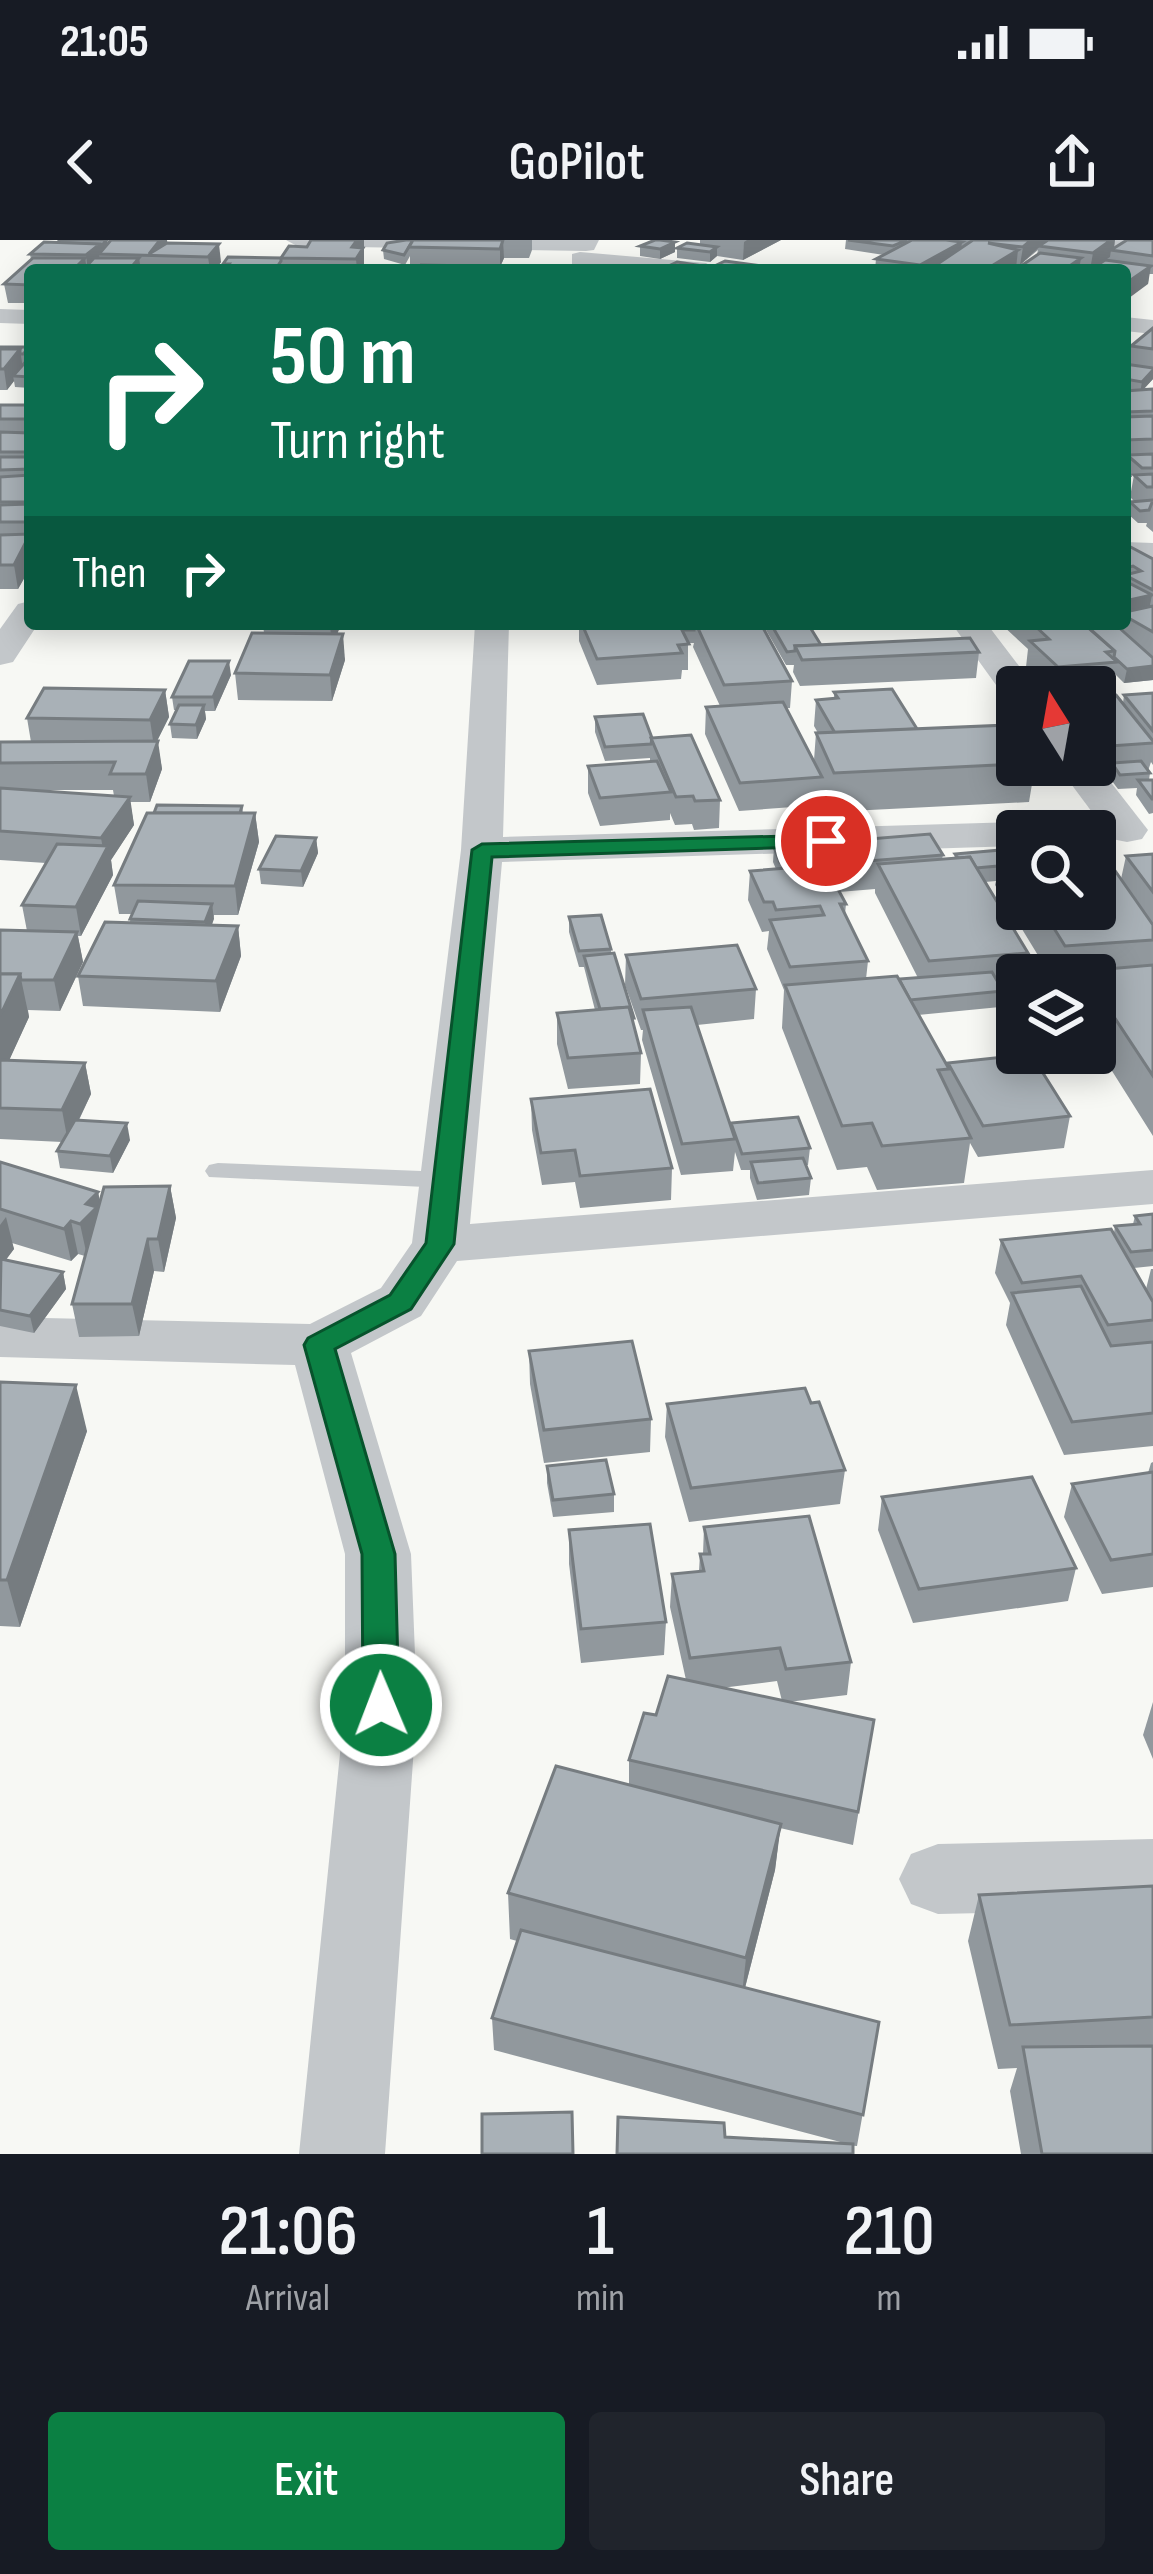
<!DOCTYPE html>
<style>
body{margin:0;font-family:"Sofia Sans Condensed",sans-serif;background:#20242c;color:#f1f3f6;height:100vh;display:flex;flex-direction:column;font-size:45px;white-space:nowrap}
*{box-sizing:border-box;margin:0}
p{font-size:39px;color:#9ea1a6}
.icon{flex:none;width:66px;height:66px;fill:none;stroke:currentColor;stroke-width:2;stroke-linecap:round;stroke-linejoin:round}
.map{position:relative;height:1914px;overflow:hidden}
.side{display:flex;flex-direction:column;background:#171b24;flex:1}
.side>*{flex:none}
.guide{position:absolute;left:24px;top:24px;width:1107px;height:366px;border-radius:12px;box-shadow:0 6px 30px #0003;background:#0b6e4f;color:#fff;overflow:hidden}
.needle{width:78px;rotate:349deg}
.controls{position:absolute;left:996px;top:426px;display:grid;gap:24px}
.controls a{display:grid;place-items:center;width:120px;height:120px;border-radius:12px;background:#171b24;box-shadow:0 6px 30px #0003;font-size:60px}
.pin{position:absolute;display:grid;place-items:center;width:102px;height:102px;color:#fff;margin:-51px;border:6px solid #fff;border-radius:50%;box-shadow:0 3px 12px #0007}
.me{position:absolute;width:132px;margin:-66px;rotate:359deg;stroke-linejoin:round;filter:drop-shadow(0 0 9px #0008)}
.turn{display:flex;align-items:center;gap:42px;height:252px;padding:0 48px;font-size:54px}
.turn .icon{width:156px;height:156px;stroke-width:2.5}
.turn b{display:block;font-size:84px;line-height:102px}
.then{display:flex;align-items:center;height:114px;padding:0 48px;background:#0003;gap:24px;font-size:45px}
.eta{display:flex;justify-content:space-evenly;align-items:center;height:204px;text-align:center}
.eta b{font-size:72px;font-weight:600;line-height:84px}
.cta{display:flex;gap:24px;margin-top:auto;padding:24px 48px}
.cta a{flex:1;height:138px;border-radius:12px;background:#0b8043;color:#fff;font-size:48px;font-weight:600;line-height:138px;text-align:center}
.cta a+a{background:#20242c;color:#f1f3f6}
.status{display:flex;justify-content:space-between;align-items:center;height:84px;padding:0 60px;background:#171b24;direction:ltr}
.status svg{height:33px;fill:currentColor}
header{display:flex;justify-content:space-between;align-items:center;height:156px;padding:0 48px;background:#171b24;font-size:54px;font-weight:600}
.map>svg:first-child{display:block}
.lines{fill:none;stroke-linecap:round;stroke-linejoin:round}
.lane{fill:#c3c7ca;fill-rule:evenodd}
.street{fill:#c3c7ca;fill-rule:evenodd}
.wall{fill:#91989d;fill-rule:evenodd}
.shaded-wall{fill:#767c80}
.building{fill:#a9b1b7;stroke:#767c80;stroke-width:3}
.route{fill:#0b8043;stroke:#07532c;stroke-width:3}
</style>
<div class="status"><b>21:05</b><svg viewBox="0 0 49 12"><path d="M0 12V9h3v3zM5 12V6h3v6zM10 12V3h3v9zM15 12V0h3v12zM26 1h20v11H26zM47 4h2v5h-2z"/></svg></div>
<header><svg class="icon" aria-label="back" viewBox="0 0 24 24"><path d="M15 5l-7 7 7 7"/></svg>GoPilot<svg class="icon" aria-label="share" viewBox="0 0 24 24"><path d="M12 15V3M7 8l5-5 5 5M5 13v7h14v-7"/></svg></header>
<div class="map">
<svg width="1153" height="1914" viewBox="0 0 1153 1914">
<rect width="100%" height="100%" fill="#f7f8f4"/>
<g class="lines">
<polygon class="lane" points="218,923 447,932 460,940 447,948 209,937 205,931 209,925"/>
<g class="street">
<polygon points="286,0 599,0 594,10 586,11 297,6"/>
<polygon points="1104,0 1153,0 1153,11 1115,6"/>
<polygon points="580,12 706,23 717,30 630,30 572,24 572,14"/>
<polygon points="0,69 30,70 30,84 0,83"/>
<polygon points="1125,77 1153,80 1153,94 1125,91"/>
<polygon points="1125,302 1153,303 1153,323 1125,322"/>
<polygon points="30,361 30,384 38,384 13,422 0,425 0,389 18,364"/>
<polygon points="475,384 509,384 503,597 1017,582 1036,591 1017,591 1017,606 502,622 470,984 1153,930 1153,964 457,1021 421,1076 351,1113 411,1314 417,1465 385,1914 299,1914 345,1465 345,1314 295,1125 0,1117 0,1077 310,1084 381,1048 412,1003 461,610"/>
<polygon points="952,384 987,384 1035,447 1017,447 1017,459 1004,456"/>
<polygon points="1095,522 1148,590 1142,599 1127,602 1112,599 1057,525"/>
<polygon points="1153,1599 1153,1669 938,1674 911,1664 899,1639 911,1614 938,1604"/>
</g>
</g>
<g class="wall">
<polygon points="107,0 107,5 168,3 221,22 215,30 30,30 30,63 8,63 4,44 31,20 30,14"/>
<polygon points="311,0 364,0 364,26 362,30 224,30 223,24 281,18 307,7"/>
<polygon points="406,0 532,0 532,10 529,18 504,18 500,27 468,26 472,26 472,30 418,30 421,25 410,25 410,16 405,25 384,19 383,10"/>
<polygon points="700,0 781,0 743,20 717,16 710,22 677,18 677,8 700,5"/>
<polygon points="846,0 1047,0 1114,8 1153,0 1153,34 1149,34 1148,44 1125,30 1015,30 1037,14 1038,10 1020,25 1016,25 1016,28 1012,30 875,30 876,19 884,15 845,9"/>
<polygon points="675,2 675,12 660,19 640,16 640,6"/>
<polygon points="1153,88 1153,139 1143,150 1153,149 1153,292 1146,286 1147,283 1138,283 1128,274 1130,262 1134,261 1130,257 1134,235 1132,234 1132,237 1125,237 1125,124 1128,125 1131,106"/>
<polygon points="0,107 30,107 30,148 15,147 14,141 7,150 0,150"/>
<polygon points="0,165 30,165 30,328 18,349 0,349"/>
<polygon points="1125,304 1153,319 1153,440 1124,443 1115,434 1112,448 1095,450 1095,447 1047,447 1026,427 1028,409 1001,384 1125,384"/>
<polygon points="263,384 341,384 337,394 345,420 332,461 238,460 235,433 264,393"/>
<polygon points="579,384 761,384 792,441 790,468 786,468 814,520 816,493 818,493 814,486 816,460 834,459 834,452 917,489 1003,485 1003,479 1017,479 1017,525 1048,525 1047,531 1034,532 1029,562 830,572 821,551 820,565 739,571 705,494 706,467 720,466 693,407 694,403 688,403 688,430 682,430 681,439 597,445 579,401"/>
<polygon points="767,384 808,384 821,405 979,412 976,438 800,446 793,432 794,425 786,425 766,390"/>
<polygon points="231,435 215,471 205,471 206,479 197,499 172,498 170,484 176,470 174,470 172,457"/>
<path d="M165,450L169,477L157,501L162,529L150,562H130L134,585L111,620L113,635L81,696H78L83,722L60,771L28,770L29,777L9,820L85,823L91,854L79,880L130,900L113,933L60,928L57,911L62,902L0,899V690L27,691L22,665L46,623L0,620V502H31L27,478ZM30,550H113L114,556Z"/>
<polygon points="1153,453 1153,525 1151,522 1148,531 1150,533 1149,540 1153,540 1153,573 1149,574 1136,555 1137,548 1118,549 1109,537 1110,533 1105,533 1095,520 1095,457 1123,463 1124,455"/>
<polygon points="595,477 652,498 720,560 719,588 694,590 692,584 675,585 670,573 670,580 600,586 588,553 588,526 650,521 650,518 605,521 595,492"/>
<polygon points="242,566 243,573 255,573 259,602 238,675 214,675 212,685 238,686 241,716 220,772 83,766 78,736 130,682 131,674 119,674 114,645"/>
<polygon points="316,598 318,613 303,647 261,644 259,629"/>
<path d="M820,603L943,615L942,619H954L955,614L1001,610L1002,604L1017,603V669H1095L1121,639L1126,616L1153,614V896L1095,804V735H1050L995,645L996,641L985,642L1028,713L1024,735H1017V744L999,745L1003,751L1000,767L918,775L948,826V823L1070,876L1064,908L978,917L970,903L964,943L877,950L867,927L837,930L782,788L784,750L767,709L769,691L762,692L748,660L750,631L776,629L773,622L774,607L807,620V627L818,626ZM875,649V653L918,738L866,739L868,721L845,674L846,664L839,652Z"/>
<polygon points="569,677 611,709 611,714 634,778 634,786 641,813 640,844 568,849 557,804 557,773 595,770 584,727 579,727 569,692"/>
<polygon points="626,715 756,749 754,779 697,785 731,887 810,908 808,925 806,925 811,938 809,955 757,960 750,938 750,930 741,930 735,912 733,931 681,935 642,800 643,790 641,790 625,745"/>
<polygon points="531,859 672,928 671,960 580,968 575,942 542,945 532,890"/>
<polygon points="0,922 98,952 100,961 170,946 176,978 164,1032 154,1031 139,1096 79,1097 72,1064 85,1016 78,1014 71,1021 12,1003 14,1009 5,1020 63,1032 66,1049 34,1093 0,1086"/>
<polygon points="1153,974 1153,1026 1134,1028 1146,1049 1151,1029 1153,1029 1153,1206 1064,1215 1006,1085 1010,1063 995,1033 1001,1000 1114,993 1115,986 1133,984 1135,976"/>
<polygon points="529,1111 651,1179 650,1212 544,1223 530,1144"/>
<polygon points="0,1142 87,1191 20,1387 0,1386"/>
<polygon points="811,1163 845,1230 840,1264 689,1282 665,1197 667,1164"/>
<polygon points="1153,1222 1153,1347 1102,1354 1064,1277 1072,1244 1148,1233 1151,1223"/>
<polygon points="547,1226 614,1254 614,1272 553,1277 547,1243"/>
<polygon points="882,1257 1076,1328 1068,1361 913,1383 878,1290"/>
<path d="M704,1287L851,1422L847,1455L788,1462L874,1480L853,1605L780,1588L775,1630L745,1748L879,1782L857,1906L725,1897L848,1904L494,1810L492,1778L517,1701L510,1699L508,1653L629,1545V1520L656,1475L686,1440L670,1367L672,1334L699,1331L700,1314H703ZM777,1441L782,1461L721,1448Z"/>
<polygon points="569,1290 666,1382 664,1415 581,1423 569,1324"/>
<polygon points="1153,1462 1153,1519 1143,1495"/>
<polygon points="1153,1646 1153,1914 1021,1914 1010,1851 1017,1828 998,1829 968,1701 979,1655"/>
</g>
<g class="shaded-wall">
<polygon points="107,0 108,10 99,14 100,23 88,30 86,15 100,4"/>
<polygon points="160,0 167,0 168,9 149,15"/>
<polygon points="357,0 364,0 364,26 362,30 357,30 356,19 352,7"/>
<polygon points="503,0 504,18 500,27 500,9"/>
<polygon points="747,0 781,0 743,20 744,2"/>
<polygon points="1031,0 1047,0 1020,25 1023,7"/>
<polygon points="1111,0 1115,0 1114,10 1111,10 1110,17 1090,30 1093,13"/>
<polygon points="675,2 675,12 660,19 660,9"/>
<polygon points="962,2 960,20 933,27 932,30 920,30 920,25"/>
<polygon points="219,4 221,22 215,30 210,30 208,17"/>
<polygon points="717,7 717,16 710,22 710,12"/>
<polygon points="1018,10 1016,28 1012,30 985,30"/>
<polygon points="85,18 87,30 73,30"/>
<polygon points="139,18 141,30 129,30"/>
<polygon points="1081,18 1079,30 1064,30"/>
<polygon points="1151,26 1148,44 1125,61 1125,44"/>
<polygon points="20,109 23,129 13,136 14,141 7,150 4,129"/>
<polygon points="1153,130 1153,139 1140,153 1142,142"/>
<polygon points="30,296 30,328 18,349 14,325"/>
<polygon points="1152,355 1147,380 1125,376 1125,361"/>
<polygon points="330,384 341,384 332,408"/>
<polygon points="343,394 345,420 332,461 330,435"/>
<polygon points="229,421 231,435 215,471 213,457"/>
<polygon points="1153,426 1153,440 1124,443 1127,429"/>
<polygon points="165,450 169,477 154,507 150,480"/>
<polygon points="204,465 206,479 197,499 196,485"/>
<polygon points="158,501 162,529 150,562 146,534"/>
<polygon points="130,557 134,585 111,620 113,635 81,696 76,667 104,614 101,598"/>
<polygon points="255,573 259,602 238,675 235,646"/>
<polygon points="316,598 318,613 303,647 301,631"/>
<polygon points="212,664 214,679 207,697 205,682"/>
<polygon points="238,686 241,716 220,772 216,741"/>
<polygon points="77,692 83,722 60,771 54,740"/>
<polygon points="20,734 29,777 2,836 0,827 0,776"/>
<polygon points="85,823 91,854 68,902 62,870"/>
<polygon points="127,883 130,900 113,933 110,916"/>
<polygon points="170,946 176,978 164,1032 158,999"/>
<polygon points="98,952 104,984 87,1016 80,984 86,964"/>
<polygon points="6,977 14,1009 0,1028 0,985"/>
<polygon points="71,981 78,1014 71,1021 64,989"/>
<polygon points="148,999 154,1031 139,1096 132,1064"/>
<polygon points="63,1032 66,1049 34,1093 30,1076"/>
<polygon points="76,1145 87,1191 20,1387 7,1340"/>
<polygon points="781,1584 775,1630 741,1763 746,1718"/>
</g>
<g class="building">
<polygon points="60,0 107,0 100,7 100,4 57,3"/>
<polygon points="111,0 160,0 149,14 167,3 219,4 208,17 99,14"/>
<polygon points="311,0 357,0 352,7 363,8 356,19 281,18 289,6 307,7"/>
<polygon points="406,0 413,0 404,15 383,10 387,3"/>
<polygon points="413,0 503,0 500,9 409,7"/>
<polygon points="655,0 660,0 675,2 660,9 640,6"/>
<polygon points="848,0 907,0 893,6"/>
<polygon points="912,0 946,0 962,2 920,25 876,19"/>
<polygon points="973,0 1031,0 1023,7 988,3 1018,10 985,30 954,30 933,27"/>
<polygon points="1048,0 1111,0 1093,13 1039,6"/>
<polygon points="1127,0 1153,0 1153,16 1111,10"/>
<polygon points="44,2 100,4 86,15 30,14"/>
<polygon points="687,3 717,7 710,12 677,8"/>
<polygon points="1040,13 1081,18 1064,30 1015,30"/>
<polygon points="228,17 281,18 281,21 275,30 224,30 229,24 223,24"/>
<polygon points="33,18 85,18 73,30 30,30 30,45 4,44"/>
<polygon points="94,18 139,18 129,30 83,30"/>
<polygon points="1105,20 1151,26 1125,44 1125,30 1090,30"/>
<polygon points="725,21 769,27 764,30 706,30"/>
<polygon points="677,22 703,26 695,30 660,30"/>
<polygon points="421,25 472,26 470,30 418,30"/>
<polygon points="145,26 190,27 187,30 142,30"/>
<polygon points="791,26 824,30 783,30"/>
<polygon points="293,28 340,29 292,30"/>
<polygon points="1153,88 1153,109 1131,106"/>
<polygon points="0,107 30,107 23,114 20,114 20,109 0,109"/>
<polygon points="0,109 20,109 4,129 0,129"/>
<polygon points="29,118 30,137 13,136"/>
<polygon points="1125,124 1153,128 1153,130 1142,142 1125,139"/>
<polygon points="1153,149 1153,171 1125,172 1125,151"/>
<rect x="0" y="165" width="30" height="14"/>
<polygon points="1153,176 1153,199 1125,200 1125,177"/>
<polygon points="0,192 30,193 30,212 0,212"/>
<polygon points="1153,214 1153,228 1142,228 1127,215"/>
<polygon points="0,217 30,217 30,229 0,230"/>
<polygon points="1153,234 1153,247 1147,247 1134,235"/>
<polygon points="30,235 30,262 0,262 0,237"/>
<polygon points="1153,260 1149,270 1140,271 1130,262"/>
<polygon points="30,264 30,282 0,282 0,265"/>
<polygon points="30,294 14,325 0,325 0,295"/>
<polygon points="1125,304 1153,319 1153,350 1125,335 1141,331 1133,326 1125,328"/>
<polygon points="1125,341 1152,355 1125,361"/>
<polygon points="1153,366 1153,392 1125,376 1125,372"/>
<polygon points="582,384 679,384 689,404 678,405 682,413 597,419"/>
<polygon points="680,384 694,384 694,390 683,390"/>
<polygon points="696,384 761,384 792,441 724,445"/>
<polygon points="771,384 808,384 821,405 795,406 795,411 787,412"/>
<polygon points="1033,384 1084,384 1115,411 1106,412 1117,422 1058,427 1030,401 1049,399"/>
<polygon points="1116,385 1153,418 1153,426 1127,429 1114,417 1115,411 1088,387"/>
<polygon points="252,393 343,394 330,435 235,433"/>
<polygon points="970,398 979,412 802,420 795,406"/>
<polygon points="189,421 229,421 213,457 172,457"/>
<polygon points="44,448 165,450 150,480 27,478"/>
<polygon points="892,449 917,489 835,493 816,460 838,458 834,452"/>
<polygon points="1153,453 1153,491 1124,455"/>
<polygon points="1116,455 1153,501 1153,503 1110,506 1095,486 1095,469 1100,469 1095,462 1095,457"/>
<polygon points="783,462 822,537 740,543 706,467"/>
<polygon points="179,465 204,465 196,485 170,484"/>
<polygon points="643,474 652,498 651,504 605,507 595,477"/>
<polygon points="1003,479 1017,479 1017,524 834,533 816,493 1007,485"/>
<polygon points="691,495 720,560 695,561 693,556 676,557 651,498"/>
<polygon points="158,501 146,534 110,534 115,522 0,523 0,502"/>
<polygon points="657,521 671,552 600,558 588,526"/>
<polygon points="1141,521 1150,533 1120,535 1112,523"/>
<polygon points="1138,540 1153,540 1153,559 1152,559"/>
<polygon points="0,548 130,557 101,598 0,591"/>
<polygon points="157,565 242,566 240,573 154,573"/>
<polygon points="147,573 255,573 235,646 114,645"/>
<polygon points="930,594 943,615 831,624 820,603"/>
<polygon points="276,596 316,598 301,631 259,629"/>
<polygon points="1095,602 1153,685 1153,700 1065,706 1042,669 1095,669"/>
<polygon points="1017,603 1017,629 1002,604"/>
<polygon points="57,604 108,606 76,667 22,665"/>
<polygon points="800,605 807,620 780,622 774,607"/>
<polygon points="1001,610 998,626 976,628 970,617 958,618 955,614"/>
<polygon points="1153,614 1153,652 1126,616"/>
<polygon points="970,617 1028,713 929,721 878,624"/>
<polygon points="825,625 846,664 840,664 868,721 790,727 770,680 824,675 820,666 776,670 773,662 764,662 750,631"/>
<polygon points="138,661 212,664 205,682 130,679"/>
<polygon points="601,675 611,709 579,711 569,677"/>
<polygon points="105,682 238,686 216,741 78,736"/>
<polygon points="0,690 77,692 54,740 21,740 20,734 0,734"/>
<polygon points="737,705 756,749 641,759 626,715"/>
<polygon points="614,713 634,778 632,778 629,767 600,769 584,716"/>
<polygon points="1153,725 1153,836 1095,748 1095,735 1086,735 1084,731"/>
<polygon points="992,732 1003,751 910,760 899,739"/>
<polygon points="0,734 20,734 0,776"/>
<polygon points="897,736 949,829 938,830 971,898 882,906 872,883 842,886 785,745"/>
<polygon points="629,767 641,813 568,818 557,773"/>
<polygon points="691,767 735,899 682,904 643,770"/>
<polygon points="1031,814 1070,876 983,886 948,823"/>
<polygon points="0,820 85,823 62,870 0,868"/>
<polygon points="650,849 672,928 580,936 575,910 541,913 531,859"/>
<polygon points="798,877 810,908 742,914 731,883"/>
<polygon points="75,880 127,883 110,916 57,911"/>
<polygon points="803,918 811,938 758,943 751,922"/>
<polygon points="0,922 98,952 86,964 97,967 80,984 71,981 64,989 0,969"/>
<polygon points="170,946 158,999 148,999 132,1064 72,1064 104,947"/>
<polygon points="1153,974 1153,1010 1131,1012 1115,986 1140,984 1135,976"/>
<polygon points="1111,989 1153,1062 1153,1080 1108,1085 1081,1036 1022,1043 1001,1000"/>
<polygon points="1,1019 63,1032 30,1076 0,1070"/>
<polygon points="1081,1046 1111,1106 1153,1102 1153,1173 1072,1182 1012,1053"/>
<polygon points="632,1101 651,1179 544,1190 529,1111"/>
<polygon points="0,1142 76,1145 7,1340 0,1340"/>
<polygon points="805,1148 811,1163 819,1162 845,1230 691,1248 667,1164"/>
<polygon points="606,1220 614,1254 553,1260 547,1226"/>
<polygon points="1153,1232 1153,1314 1111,1320 1072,1244"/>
<polygon points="1032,1237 1076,1328 919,1349 882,1257"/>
<polygon points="809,1276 851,1422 786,1429 780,1408 690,1418 672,1334 704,1331 700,1314 710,1314 704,1287"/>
<polygon points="650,1284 666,1382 581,1389 569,1290"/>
<polygon points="668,1436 874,1480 858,1572 629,1520 644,1473 656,1475"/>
<polygon points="556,1526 781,1584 746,1718 508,1653"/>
<polygon points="1153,1646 1153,1777 1010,1785 979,1655"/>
<polygon points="521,1690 879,1782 863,1875 492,1778"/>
<polygon points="1153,1806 1153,1914 1042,1914 1023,1807"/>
<polygon points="572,1872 573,1914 482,1914 482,1874"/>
<polygon points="618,1877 724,1883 725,1897 853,1904 853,1914 617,1914"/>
</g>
<polygon class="route" points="826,595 834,597 834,606 492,617 454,1004 411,1069 335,1109 395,1314 399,1465 393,1475 381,1480 368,1475 363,1465 362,1314 304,1105 308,1098 390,1055 426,1003 472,610 482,604"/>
</svg>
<div class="controls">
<a><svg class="needle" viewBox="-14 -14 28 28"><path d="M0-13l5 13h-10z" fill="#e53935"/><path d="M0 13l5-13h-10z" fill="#9ea1a6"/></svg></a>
<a><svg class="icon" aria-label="search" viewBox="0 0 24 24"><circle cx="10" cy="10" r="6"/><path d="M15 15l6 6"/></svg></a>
<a><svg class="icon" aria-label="layers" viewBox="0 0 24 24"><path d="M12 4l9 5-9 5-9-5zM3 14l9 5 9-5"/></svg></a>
</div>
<div class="pin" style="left:826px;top:601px;background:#d93025"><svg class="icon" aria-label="arrive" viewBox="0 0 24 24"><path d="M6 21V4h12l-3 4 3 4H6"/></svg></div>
<svg class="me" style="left:381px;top:1465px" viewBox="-20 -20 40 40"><circle r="17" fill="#0b8043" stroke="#fff" stroke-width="3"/><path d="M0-11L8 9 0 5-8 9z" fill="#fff"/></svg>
<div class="guide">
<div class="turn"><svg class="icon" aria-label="right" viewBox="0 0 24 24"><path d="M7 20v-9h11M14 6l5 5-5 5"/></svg><div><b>50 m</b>Turn right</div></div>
<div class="then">Then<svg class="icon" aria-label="right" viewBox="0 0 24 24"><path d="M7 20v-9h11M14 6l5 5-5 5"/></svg></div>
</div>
</div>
<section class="side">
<div class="eta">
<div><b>21:06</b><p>Arrival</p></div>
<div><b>1</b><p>min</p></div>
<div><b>210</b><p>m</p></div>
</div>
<div class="cta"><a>Exit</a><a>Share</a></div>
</section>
